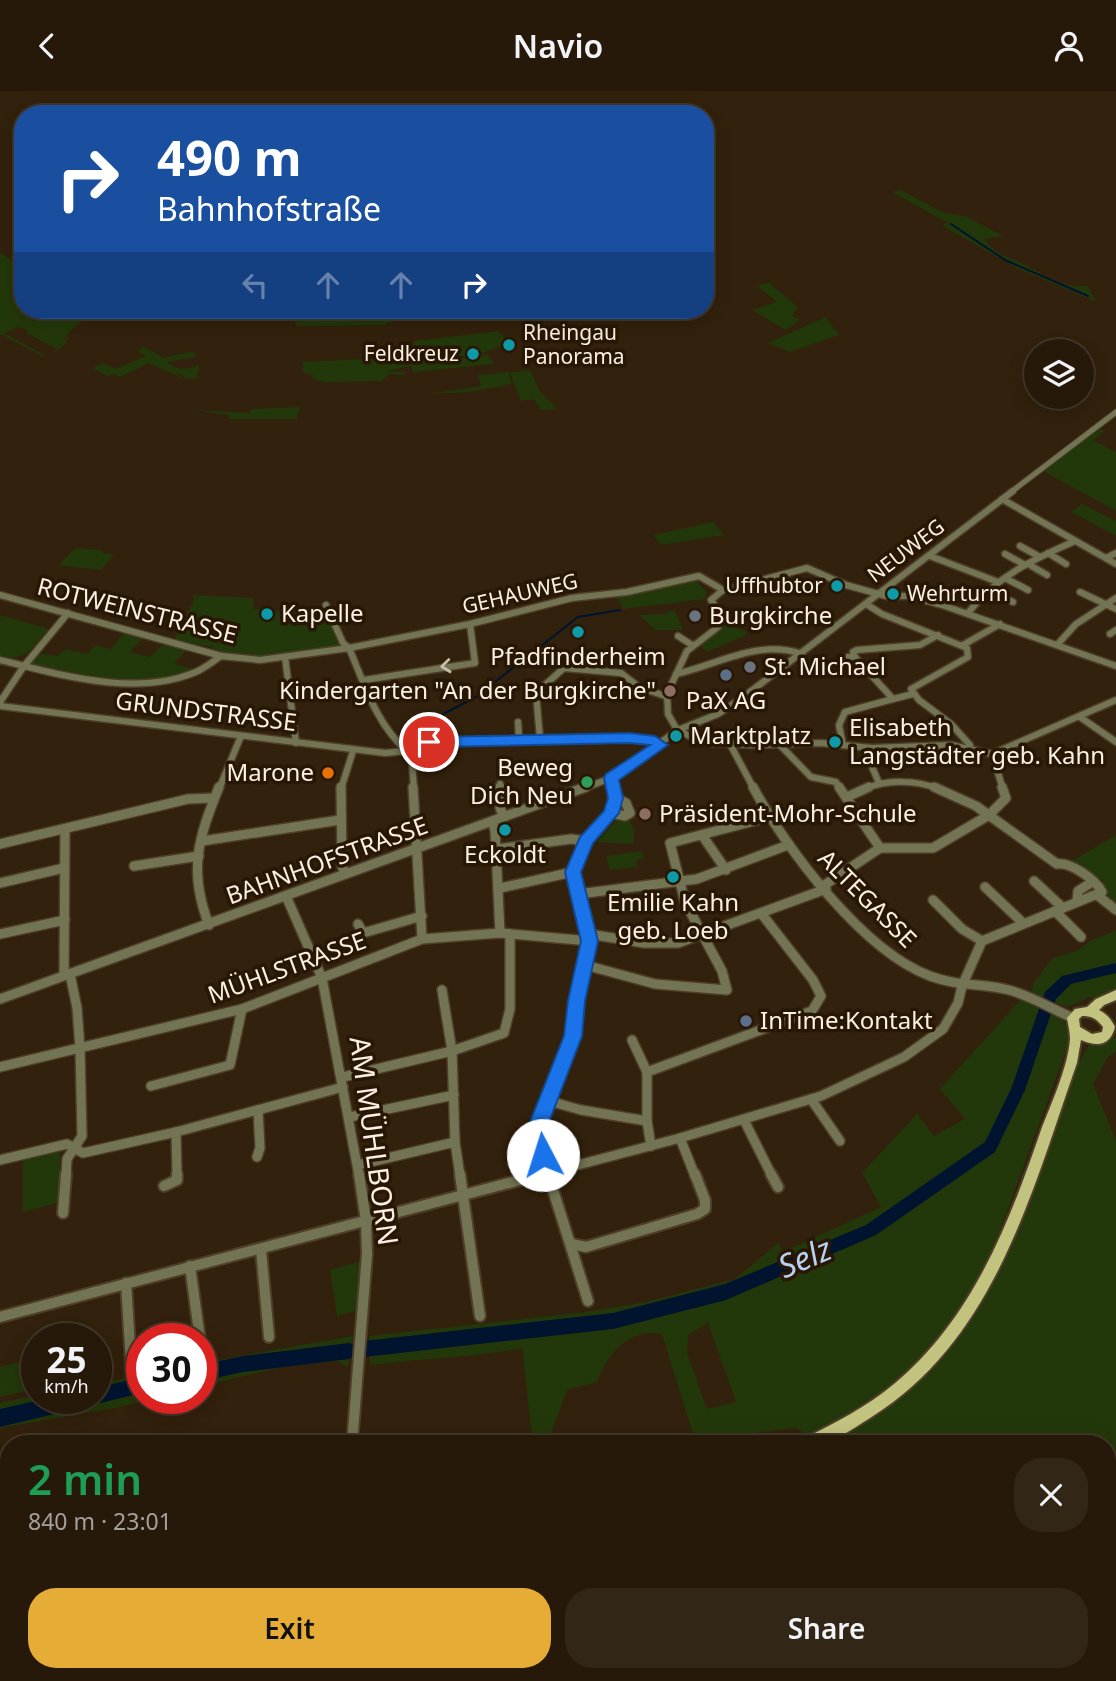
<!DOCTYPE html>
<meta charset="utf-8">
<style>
body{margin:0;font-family:"Noto Sans",sans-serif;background:#322617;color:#f1f3f6;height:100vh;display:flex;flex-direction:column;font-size:26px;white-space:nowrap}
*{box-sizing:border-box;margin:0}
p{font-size:23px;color:#a4a09c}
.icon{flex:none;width:38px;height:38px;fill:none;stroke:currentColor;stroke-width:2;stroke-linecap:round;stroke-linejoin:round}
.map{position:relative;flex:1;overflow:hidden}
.details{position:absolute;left:0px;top:1344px;width:1116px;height:247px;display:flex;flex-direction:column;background:#261909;border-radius:28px 28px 0 0;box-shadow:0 4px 18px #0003,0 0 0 2px #42382a}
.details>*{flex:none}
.top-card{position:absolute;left:14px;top:14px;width:700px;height:214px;border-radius:28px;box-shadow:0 4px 18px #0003,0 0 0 2px #42382a;background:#1a4fa0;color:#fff;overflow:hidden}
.tools{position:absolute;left:1024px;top:248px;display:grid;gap:14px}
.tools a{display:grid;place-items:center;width:70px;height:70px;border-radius:50%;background:#261909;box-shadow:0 4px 18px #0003,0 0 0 2px #42382a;font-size:35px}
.speed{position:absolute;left:21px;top:1232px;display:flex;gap:14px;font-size:35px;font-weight:700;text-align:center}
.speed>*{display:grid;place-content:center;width:91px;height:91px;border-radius:50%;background:#261909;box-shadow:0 4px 18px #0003,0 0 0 2px #42382a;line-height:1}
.speed small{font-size:18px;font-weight:400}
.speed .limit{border:10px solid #d22;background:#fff;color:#111}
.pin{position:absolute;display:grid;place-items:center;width:60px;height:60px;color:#fff;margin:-30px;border:4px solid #fff;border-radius:50%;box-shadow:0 2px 7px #0007}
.me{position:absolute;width:77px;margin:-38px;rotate:355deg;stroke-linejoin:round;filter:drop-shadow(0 0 5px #0008)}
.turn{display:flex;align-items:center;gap:24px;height:147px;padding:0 28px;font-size:32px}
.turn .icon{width:91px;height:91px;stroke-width:2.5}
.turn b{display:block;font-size:49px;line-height:60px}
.lanes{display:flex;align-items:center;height:66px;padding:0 28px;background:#0003;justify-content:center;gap:35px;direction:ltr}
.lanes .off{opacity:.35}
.round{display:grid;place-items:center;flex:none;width:74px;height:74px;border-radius:28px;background:#322617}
.head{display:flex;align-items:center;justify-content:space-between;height:119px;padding:0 28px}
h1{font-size:42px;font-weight:600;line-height:52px;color:#1e9e55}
.button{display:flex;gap:14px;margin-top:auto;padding:14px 28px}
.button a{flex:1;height:80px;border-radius:28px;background:#e6ad36;color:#111;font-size:28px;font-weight:600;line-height:80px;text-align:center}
.button a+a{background:#322617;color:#f1f3f6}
header{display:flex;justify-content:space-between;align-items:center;height:91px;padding:0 28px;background:#261909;font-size:32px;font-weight:600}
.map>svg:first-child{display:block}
.green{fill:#23380a;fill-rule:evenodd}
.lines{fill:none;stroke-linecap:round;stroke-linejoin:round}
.stream-far1{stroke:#001430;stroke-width:2}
.stream{stroke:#001430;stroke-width:2.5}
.river{fill:#001430;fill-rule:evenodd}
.minor-far3-casing{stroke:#4e3e2a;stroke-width:7}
.minor-far2-casing{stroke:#4e3e2a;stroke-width:9}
.minor-far1-casing{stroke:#4e3e2a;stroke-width:12}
.minor-casing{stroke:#4e3e2a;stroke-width:14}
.major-casing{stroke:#4e3e2a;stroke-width:4}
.minor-far3{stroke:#737453;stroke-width:5}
.minor-far2{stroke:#737453;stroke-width:6}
.minor-far1{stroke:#737453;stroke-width:9}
.minor{stroke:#737453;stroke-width:10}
.major{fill:#c2c37f;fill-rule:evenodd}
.oneway{stroke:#c5beaa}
.route{fill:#1a73e8;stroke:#114b97;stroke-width:2}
.culture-dot{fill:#0f9aa8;stroke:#281704;stroke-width:2.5}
.worship-dot{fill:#6b7280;stroke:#281704;stroke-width:2.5}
.service-dot{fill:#5c6f8a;stroke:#281704;stroke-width:2.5}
.education-dot{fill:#8d6e63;stroke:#281704;stroke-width:2.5}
.food-dot{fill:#e8710a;stroke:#281704;stroke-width:2.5}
.leisure-dot{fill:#2e9e5b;stroke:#281704;stroke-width:2.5}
.labels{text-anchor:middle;stroke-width:7;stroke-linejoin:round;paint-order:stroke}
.far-poi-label{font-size:21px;fill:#fcf0e4;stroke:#281704;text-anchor:start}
.far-street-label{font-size:21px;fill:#fcf0e4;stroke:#281704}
.street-label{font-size:24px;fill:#fcf0e4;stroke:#281704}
.poi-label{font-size:24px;fill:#fcf0e4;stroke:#281704;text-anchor:start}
.near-street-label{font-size:28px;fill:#fcf0e4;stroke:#281704}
.near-water-label{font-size:32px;font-style:italic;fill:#b8d1f3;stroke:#281704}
</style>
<header><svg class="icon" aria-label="back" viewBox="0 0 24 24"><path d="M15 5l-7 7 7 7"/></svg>Navio<svg class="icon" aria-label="person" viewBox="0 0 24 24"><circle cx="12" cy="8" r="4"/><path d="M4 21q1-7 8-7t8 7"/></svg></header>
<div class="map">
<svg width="1116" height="1590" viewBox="0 0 1116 1590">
<rect width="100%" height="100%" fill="#32210c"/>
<g class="green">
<path d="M901,99L942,121L967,126L1003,145L984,148C998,166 1006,164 1025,174C1047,186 1062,196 1087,195L1097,211L1017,177L941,134L948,132L892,101Z"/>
<path d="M0,162L15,171L12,174L23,180V219H71L85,227L69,241L58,257L71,241C67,252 63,257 53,262L57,258L26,242L28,240L20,236L4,242L46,265L44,266L0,243Z"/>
<polygon points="769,192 798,216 792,225 800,229 786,239 752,219 777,211 757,195"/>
<polygon points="446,219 394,224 394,231 386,232 386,234 296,235 293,222 384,222"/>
<polygon points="826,226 839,244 790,261 768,252"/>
<path d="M499,240L507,251C492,261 472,265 453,266C441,266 433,262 420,266L430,272L426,273L487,263L495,273L413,281L411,275L387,280L408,281L403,284L389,283L382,290L323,291L312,287L313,284L303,282V271L411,266L414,250Z"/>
<path d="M144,256L164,267L193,260L196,266L167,271C178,280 186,279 199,274L197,288L186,287L171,277L184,288L149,272L120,286L113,283L107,285L92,277L104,272L115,278L146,265L137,260Z"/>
<polygon points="530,279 540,301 557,318 541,319 534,308 521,310 510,282"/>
<polygon points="509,281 511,293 469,301 428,303 481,295 478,284"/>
<polygon points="300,316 297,328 228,328 229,324 193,319 249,322 253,318"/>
<polygon points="1100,338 1104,340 1093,349 1116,361 1116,420 1043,380"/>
<polygon points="1082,413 1116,430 1116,445 1071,421"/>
<polygon points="713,431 724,444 661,454 653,444"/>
<polygon points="76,457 102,459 102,462 114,463 101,479 58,474"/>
<polygon points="695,488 707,501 705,508 623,518 616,505"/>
<path d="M192,504L253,507V518L276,520L324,517L341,556C298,562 255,571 212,559L213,556L174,549L194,509Z"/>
<polygon points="670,520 675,520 683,539 656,539 639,524 665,523"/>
<path d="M0,524L49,538C32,556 27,572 0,565Z"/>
<polygon points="723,531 747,541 746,544 707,561 699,553 721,537"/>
<path d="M126,541L144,546L130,561L150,566L164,552L187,558L174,573L197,579C184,584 169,588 155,589C131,590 49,584 31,572L38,562L57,565L66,558L87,563L96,554L110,558Z"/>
<polygon points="617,728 628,728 634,738 634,753 597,751"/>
<polygon points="1116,744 1116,812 1108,806 1105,808 1102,789 1093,788 1070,771"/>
<polygon points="642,760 644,768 636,769 638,776 610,779 606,765"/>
<polygon points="1116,839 1116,900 1100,909 1090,906 1067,916 1031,902 1034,891 1053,867 1077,860 1090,850"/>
<path d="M1023,906L1062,926L1071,946L985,1181L942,1248L888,1299L809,1345L795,1337L695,1349L662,1243C629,1236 607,1263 597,1291L567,1299L547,1353H533L522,1257C472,1267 421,1267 370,1274V1245L586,1221L646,1211L735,1188L778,1152L783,1161L881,1116L862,1082L917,1023L934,1045L965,1028L940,998ZM708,1232L736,1311L707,1318L687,1262L688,1244Z"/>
<path d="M1116,946V960L1107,967L1093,993L1116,1050V1590H514L521,1582H1108V1353H822C848,1339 877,1325 900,1306C1000,1224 1032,1093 1076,977L1089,954L1102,953Z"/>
<polygon points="60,1059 61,1111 23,1121 23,1068"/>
<polygon points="361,1170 356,1220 337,1225 330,1179"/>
<polygon points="353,1245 348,1276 337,1270 283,1276 201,1295 201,1272"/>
<polygon points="36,1267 35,1298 0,1306 0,1276"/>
<polygon points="142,1284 142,1307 154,1307 120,1316 0,1337 0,1312 37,1304 37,1307 96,1307 96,1293"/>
<polygon points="246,1582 369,1582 372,1590 248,1590"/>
</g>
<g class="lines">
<g class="stream-far1">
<polyline points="951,133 1005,169 1088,205"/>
<polyline points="434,628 476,606 578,526 620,519"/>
</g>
<polyline class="stream" points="519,1590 526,1582"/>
<g class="river">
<polygon points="1116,872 1116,882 1071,893 1056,908 1025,999 995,1061 876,1144 726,1209 613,1238 364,1266 358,1264 357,1261 355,1266 349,1268 243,1281 201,1290 201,1274 243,1265 349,1252 355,1254 356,1257 358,1252 364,1250 613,1222 725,1193 866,1134 985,1051 1011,998 1045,901 1062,885"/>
<polygon points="142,1286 142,1302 0,1336 0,1318 49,1307 96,1307 96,1297"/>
</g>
<defs>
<polyline id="minor-far3" points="1011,401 1116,321"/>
<g id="minor-far2">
<polyline points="1002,408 1116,473"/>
<polyline points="1020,455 1040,466"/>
<polyline points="1048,462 1066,473"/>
<polyline points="1005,463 1025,474"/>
<polyline points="930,465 998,491"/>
<polyline points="1106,467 1116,462"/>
<polyline points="1028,473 1047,484"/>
<polyline points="1005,487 1028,499"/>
<polyline points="987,499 1013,511"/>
<polyline points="1080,501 1116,518"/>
<polyline points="0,504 221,565 260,569 349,557 470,533 572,507 627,501 699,485 723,499"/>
<polyline points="866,513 882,523 967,557 968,566 911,598 919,609 951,633 970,654"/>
<path d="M326,514L343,552L349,557C365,594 376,633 407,660"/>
<path d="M968,522C995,486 1034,468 1075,450"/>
<polyline points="1110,543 1116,539"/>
<polyline points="678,545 692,554"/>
<polyline points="963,554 1000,533"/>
<polyline points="1057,554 1076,533 1116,507"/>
<polyline points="285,566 296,652"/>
<polyline points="848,566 855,566 853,561 857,559 920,554 938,544"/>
<polyline points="855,566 893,608 913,603"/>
<path d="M0,569C61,584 138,607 198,580C206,576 214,570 221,565"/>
<polyline points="1116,575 942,514 909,505 886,505 846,494 807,477 723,499 711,509 721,524 718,536 687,560 667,603 668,623 676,637 691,646 710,652 754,654 821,652 872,657 951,654 992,663 1116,609"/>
<path d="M676,583C720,573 757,548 802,563"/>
<polyline points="364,589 475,572 470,533"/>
<polyline points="0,611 24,575 68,522"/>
<polyline points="0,615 385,662 407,660 429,651 629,647 650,648 660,654"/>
<polyline points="1080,626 1116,651"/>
<polyline points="518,631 519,650"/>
<polyline points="540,648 536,602 564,577 621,582 639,596 665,605"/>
<polyline points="779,653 811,686 836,691 840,698"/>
<polyline points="843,654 839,634 845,621 893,608"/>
<polyline points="731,655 754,698"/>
<polyline points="864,657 879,692"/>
<polyline points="407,660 412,670 414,698"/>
<polyline points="992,663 1003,698"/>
<polyline points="611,687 614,698"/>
<polyline points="500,693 500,698"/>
<polyline points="219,698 241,645"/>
<polyline points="341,698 353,660"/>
<polyline points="582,698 611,687 678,639 718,623 742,607 1013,400"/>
<path d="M865,698C887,688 916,689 939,698"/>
</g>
<g id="minor-far1">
<polyline points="341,696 342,775 345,783"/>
<polyline points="413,696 422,848"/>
<polyline points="500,696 500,717 504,726"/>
<path d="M753,696C786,758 863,860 930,885C959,896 983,892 1009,899C1031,905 1052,918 1073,927"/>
<polyline points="839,696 880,757"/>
<polyline points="847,706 869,696"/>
<polyline points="611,722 625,725 630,722 626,712 616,707"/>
<polyline points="492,731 495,739 500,842"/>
<polyline points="702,744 726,779"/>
<polyline points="202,750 340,729"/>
<polyline points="0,753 188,708 214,707"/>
<polyline points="880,757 933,757 989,724 1006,707 1002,696"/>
<polyline points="497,758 571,748 586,750"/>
<polyline points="134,775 199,765"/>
<polyline points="1034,790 1063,817"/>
<polyline points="0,792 64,777"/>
<polyline points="823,795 880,757"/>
<polyline points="985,796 1023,832"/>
<polyline points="500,797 573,781"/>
<polyline points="578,803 697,788 788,754"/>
<polyline points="1097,804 1116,819"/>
<polyline points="286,805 322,887 359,1085"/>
<polyline points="933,809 962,838 982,850"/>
<polyline points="1077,810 1078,800 1092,791"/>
<polyline points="1055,820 1081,846"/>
<polyline points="358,833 363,842 422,825"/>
<path d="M209,834C188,780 198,748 219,696"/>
<polyline points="0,843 65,829"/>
<polyline points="589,843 644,852 678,852 826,798"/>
<polyline points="585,874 655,893 727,899 722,880 685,811 670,752 769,726"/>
<polyline points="64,884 65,738"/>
<polyline points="442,899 452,960 504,942 510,918 510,843"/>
<polyline points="0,908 586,696"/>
<polyline points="632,949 647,981"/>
<polyline points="0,976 242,918 422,848 500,842 590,850"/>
<polyline points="343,986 452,960 455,1051 460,1085"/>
<polyline points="151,995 230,974 242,918"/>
<polyline points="811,1008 840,1050"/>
<polyline points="549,1010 581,1019 647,1030"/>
<polyline points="350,1026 454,1004"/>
<polyline points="744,1029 772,1085"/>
<polyline points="176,1041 177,1085"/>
<polyline points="680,1047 695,1085"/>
<polyline points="651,1055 647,1030 647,981 812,920 821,905 813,889 761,822"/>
<polyline points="257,1066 260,1057 258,1019"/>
<polyline points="0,1069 67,1053 83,1062 176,1041 343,996"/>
<polyline points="358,1074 455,1051"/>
<polyline points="66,1085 67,1068 82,1045 80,957 77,917 70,883"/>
<path d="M536,1085L680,1047L821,1005L904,966L943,938L958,912L962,895L982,850L1102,801C1096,789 1071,771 1057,773L976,715L934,696"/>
<polyline points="549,1085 537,1047 539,1031 573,945 577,910 590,850 573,781 586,750 611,722 616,707 613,696"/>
</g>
<g id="minor">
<polyline points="460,1083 480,1225"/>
<polyline points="548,1083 588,1210"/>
<polyline points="771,1083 778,1096"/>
<polyline points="164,1095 177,1089 177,1083"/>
<polyline points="63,1122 66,1083"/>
<polyline points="572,1153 586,1156 697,1123 705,1118 705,1109 695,1083"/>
<polyline points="261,1159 269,1246"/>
<polyline points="190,1175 200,1248"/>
<polyline points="126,1192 131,1271"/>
<polyline points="0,1226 543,1083"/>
<polyline points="352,1353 367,1163 366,1130 359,1083"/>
<polyline points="393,1582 397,1590"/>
</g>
<g id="major">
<path d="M1116,899V909L1104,914L1099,919C1107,923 1111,928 1115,936C1110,955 1098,956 1081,949L1077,972C1032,1100 995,1248 873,1325C862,1332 834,1351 822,1353C815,1354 807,1353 801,1353L803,1348C834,1332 867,1316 894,1293C972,1228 1009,1133 1041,1039C1051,1013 1068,976 1070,948C1070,941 1068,934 1067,927L1075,918L1087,916L1096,908ZM1082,925C1092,925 1097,928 1103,936L1102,941L1092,943L1080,936L1079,928Z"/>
<polygon points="500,1582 519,1582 515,1590 496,1590"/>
</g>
</defs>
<use href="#minor-far3" class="minor-far3-casing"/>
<use href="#minor-far2" class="minor-far2-casing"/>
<use href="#minor-far1" class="minor-far1-casing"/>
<use href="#minor" class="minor-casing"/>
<use href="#major" class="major-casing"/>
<use href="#minor-far3" class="minor-far3"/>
<use href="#minor-far2" class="minor-far2"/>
<use href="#minor-far1" class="minor-far1"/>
<use href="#minor" class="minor"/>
<use href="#major" class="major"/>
</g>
<defs><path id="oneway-chevron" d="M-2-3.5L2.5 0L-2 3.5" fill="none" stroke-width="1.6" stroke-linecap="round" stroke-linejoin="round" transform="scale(1.75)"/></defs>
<use class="oneway" href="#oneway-chevron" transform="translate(446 575) rotate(174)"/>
<polygon class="route" points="629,642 655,645 668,654 619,689 623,707 619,722 593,752 581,781 598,850 585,910 582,945 549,1031 547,1047 552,1064 550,1070 543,1073 536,1070 528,1047 530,1031 564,945 568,910 581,850 565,781 580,746 604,720 608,707 604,687 606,683 650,654 629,652 429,656 422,651 429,646"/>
<g class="culture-dot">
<circle cx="509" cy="254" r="7"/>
<circle cx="473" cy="263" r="7"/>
<circle cx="837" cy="495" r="7"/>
<circle cx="893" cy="503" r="7"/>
<circle cx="267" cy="523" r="7"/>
<circle cx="578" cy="541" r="7"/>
<circle cx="676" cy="645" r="7"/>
<circle cx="835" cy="651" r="7"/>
<circle cx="505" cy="739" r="7"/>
<circle cx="673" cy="786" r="7"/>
</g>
<g class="worship-dot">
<circle cx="695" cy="525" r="7"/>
<circle cx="750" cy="576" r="7"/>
</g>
<g class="service-dot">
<circle cx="726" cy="584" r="7"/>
<circle cx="746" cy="930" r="7"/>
</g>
<g class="education-dot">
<circle cx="670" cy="600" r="7"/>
<circle cx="645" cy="723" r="7"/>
</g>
<circle class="food-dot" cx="328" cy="682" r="7"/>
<circle class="leisure-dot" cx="587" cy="691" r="7"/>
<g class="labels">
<g class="far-poi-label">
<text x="523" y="249">Rheingau<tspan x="523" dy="24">Panorama</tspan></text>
<text x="459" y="270" text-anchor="end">Feldkreuz</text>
<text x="823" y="502" text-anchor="end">Uffhubtor</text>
<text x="907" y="510">Wehrturm</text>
</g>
<g class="far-street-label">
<text transform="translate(906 460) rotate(-37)" y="7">NEUWEG</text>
<text transform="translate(520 503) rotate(-13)" y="7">GEHAUWEG</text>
</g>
<g class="street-label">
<text transform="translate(137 520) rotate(14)" y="8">ROTWEINSTRASSE</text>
<text transform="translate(206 621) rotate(7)" y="8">GRUNDSTRASSE</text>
<text transform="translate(327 770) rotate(-20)" y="8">BAHNHOFSTRASSE</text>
<text transform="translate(867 808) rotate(45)" y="8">ALTEGASSE</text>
<text transform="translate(287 877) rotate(-20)" y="8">MÜHLSTRASSE</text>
</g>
<g class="poi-label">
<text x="281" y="531">Kapelle</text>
<text x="709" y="533">Burgkirche</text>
<text x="578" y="574" text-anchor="middle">Pfadfinderheim</text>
<text x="764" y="584">St. Michael</text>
<text x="656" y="608" text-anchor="end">Kindergarten "An der Burgkirche"</text>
<text x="726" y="618" text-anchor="middle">PaX AG</text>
<text x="849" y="645">Elisabeth<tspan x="849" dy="28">Langstädter geb. Kahn</tspan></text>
<text x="690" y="653">Marktplatz</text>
<text x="573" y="685" text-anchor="end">Beweg<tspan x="573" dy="28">Dich Neu</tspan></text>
<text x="314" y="690" text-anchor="end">Marone</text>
<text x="659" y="731">Präsident-Mohr-Schule</text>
<text x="505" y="772" text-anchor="middle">Eckoldt</text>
<text x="673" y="820" text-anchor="middle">Emilie Kahn<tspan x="673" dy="28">geb. Loeb</tspan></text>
<text x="760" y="938">InTime:Kontakt</text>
</g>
<g class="near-street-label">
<text transform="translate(374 1050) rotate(82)" y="10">AM MÜHLBORN</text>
</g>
<g class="near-water-label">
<text transform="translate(805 1167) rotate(-23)" y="11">Selz</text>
</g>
</g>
</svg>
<div class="tools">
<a><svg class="icon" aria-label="layers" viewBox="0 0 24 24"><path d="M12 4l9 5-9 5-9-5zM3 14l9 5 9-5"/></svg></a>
</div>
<div class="speed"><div>25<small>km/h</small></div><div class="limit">30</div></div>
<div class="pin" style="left:429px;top:651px;background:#d93025"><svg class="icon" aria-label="arrive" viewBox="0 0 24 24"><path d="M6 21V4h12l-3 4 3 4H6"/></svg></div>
<svg class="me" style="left:543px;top:1064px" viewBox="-20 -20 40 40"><circle r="19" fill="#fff"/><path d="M0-13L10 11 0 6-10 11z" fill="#1a73e8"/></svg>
<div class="top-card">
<div class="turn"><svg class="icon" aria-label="right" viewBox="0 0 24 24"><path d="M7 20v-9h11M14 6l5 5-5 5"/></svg><div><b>490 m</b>Bahnhofstraße</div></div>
<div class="lanes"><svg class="icon off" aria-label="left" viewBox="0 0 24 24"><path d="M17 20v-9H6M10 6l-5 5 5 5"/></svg><svg class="icon off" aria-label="ahead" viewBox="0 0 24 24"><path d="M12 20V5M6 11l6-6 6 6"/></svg><svg class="icon off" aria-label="ahead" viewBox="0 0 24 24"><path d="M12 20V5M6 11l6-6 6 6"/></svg><svg class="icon" aria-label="right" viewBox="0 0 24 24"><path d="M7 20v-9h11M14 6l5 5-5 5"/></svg></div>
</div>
<section class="details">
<div class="head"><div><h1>2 min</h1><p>840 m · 23:01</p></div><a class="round"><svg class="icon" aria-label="close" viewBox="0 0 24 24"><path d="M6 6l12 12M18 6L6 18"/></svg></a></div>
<div class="button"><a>Exit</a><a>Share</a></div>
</section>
</div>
